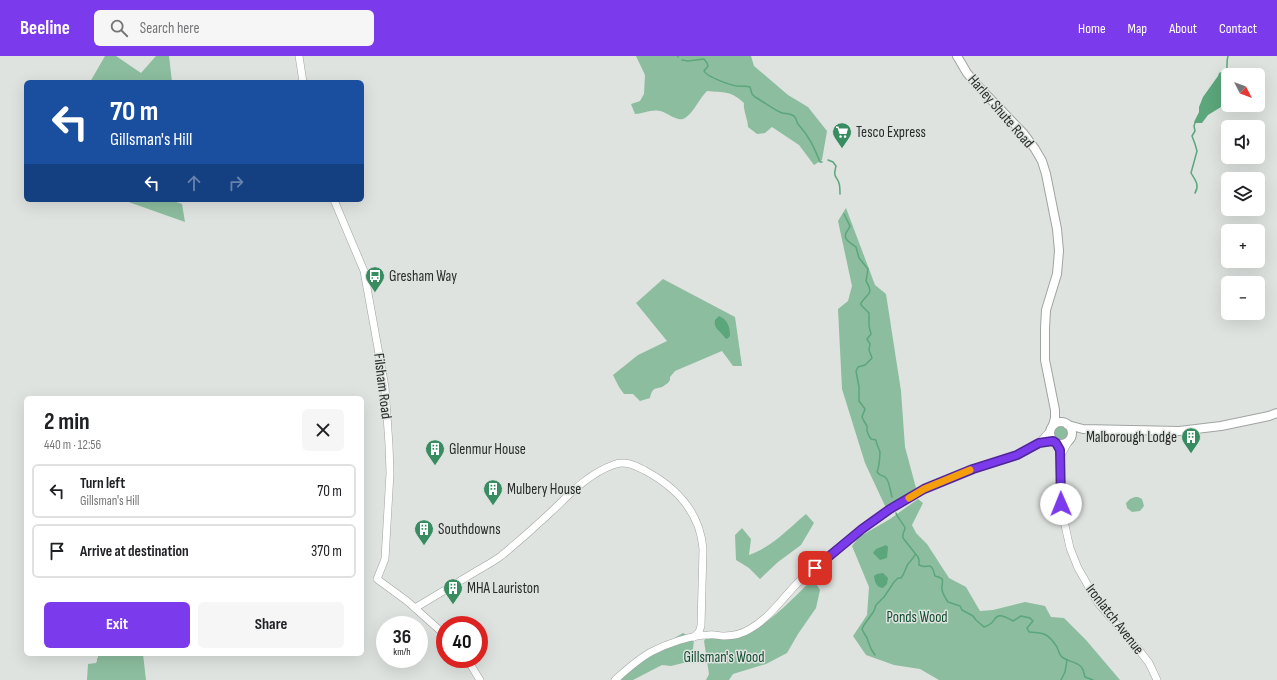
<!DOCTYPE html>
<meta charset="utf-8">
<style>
body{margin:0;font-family:"Sofia Sans Condensed",sans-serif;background:#f6f6f6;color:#202124;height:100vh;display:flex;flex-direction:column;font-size:15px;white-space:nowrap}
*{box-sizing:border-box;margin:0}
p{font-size:13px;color:#757577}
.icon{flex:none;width:22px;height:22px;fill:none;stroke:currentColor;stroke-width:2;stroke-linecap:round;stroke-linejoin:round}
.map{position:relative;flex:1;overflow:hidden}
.details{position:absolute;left:24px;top:340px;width:340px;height:260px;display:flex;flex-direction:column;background:#fff;border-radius:6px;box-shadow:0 4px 16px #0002}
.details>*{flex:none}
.hud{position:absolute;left:24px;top:24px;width:340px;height:122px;border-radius:6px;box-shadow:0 4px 16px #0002;background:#1a4fa0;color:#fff;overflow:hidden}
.needle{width:26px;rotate:132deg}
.fabs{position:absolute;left:1221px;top:12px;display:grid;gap:8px}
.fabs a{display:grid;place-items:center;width:44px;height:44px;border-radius:6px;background:#fff;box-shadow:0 4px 16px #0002;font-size:20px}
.speed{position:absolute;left:376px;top:560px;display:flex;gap:8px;font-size:20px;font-weight:700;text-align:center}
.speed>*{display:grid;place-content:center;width:52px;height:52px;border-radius:50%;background:#fff;box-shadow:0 4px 16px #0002;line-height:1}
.speed small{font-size:10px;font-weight:400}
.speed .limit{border:6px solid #d22;background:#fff;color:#111}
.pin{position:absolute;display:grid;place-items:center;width:34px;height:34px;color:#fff;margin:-17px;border-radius:8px;box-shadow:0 2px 6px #0006}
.me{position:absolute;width:44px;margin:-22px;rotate:359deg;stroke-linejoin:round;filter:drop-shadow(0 0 3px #0008)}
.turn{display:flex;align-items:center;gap:14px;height:84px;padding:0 20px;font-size:18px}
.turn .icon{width:52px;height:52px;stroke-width:2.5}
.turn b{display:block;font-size:28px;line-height:34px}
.lanes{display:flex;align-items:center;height:38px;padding:0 20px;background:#0003;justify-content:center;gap:20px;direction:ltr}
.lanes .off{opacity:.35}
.round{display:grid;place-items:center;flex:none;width:42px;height:42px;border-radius:6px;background:#f6f6f6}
.summary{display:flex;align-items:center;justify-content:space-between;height:68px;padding:0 20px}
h1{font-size:24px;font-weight:700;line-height:30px}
.button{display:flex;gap:8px;margin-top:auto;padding:8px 20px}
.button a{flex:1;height:46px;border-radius:6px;background:#7c3aed;color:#fff;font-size:16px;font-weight:700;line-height:46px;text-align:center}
.button a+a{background:#f6f6f6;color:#202124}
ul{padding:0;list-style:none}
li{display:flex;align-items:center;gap:12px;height:54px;margin:0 8px 6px;padding:0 12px;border:2px solid #e0e0e0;border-radius:6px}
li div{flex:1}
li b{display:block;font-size:15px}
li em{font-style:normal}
header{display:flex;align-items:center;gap:24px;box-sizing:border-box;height:56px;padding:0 20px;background:#7c3aed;color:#fff}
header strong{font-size:19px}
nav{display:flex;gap:22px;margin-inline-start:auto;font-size:14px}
.search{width:280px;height:36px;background:#f6f6f6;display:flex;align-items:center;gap:10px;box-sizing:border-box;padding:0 14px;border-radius:6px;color:#757577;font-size:15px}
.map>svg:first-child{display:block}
.green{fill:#8cbd9e}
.water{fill:#5ba67b}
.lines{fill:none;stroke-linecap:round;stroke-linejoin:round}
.stream{stroke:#5ba67b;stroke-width:1.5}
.tertiary-casing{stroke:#a0a4a1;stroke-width:8}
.secondary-casing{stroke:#a0a4a1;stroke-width:10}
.tertiary{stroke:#fff;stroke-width:7}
.secondary{stroke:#fff;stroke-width:8}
.route-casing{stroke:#51269a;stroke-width:10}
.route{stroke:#7c3aed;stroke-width:7}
.slow{stroke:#f59e0b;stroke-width:7}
.labels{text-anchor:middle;stroke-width:3;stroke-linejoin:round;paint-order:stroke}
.street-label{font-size:15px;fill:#2a2c2b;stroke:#dee3e0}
.poi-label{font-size:15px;fill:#2a2c2b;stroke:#dee3e0;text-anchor:start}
.park-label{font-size:15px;fill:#114c2f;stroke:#dee3e0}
</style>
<header>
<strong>Beeline</strong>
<div class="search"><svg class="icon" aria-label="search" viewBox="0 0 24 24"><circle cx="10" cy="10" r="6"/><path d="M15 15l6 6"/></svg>Search here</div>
<nav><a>Home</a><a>Map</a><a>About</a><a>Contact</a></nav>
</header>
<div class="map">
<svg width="1277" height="624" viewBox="0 0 1277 624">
<rect width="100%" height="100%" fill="#dee3e0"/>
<g class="green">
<polygon points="105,0 116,0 141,17 156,0 169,0 172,26 90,26"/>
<path d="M636,0H751L754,10L788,39L808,51L827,75L822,104L814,109L799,89L772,71L765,77L757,78L748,71C748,63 743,55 744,47C730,34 724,37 707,35C699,43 694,56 685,62C678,67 667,56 660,55C651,53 643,58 635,58L631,48L640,45L644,38L645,19Z"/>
<polygon points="123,144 171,144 182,148 185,166"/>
<polygon points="846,152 875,229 886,238 901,335 905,391 916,432 886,452 865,407 842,333 838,253 848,245 852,230 838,165"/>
<path d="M663,223L735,261L742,310H733L722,295L675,315L670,321V324C669,326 667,328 665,329C658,335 653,328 650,342L640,345L633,338H624L619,331L613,319L638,299L667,285L636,247Z"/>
<circle cx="1061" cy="377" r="8"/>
<polygon points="1135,441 1138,441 1142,443 1144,450 1140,455 1132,456 1127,452 1126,447 1130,443"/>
<polygon points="918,443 923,447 912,469 916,477 927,488 949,522 966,531 980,555 993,554 1025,546 1045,550 1051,561 1064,562 1086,584 1120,624 939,624 920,613 894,609 866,599 853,580 867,559 869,531 852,490 859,481 890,463"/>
<path d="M806,458L814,467L801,489L778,506L760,523L749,512L736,504L735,479L742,472L751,483L749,499C772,491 788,473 806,458Z"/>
<path d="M813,523L820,534L816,552L798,578L787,597L766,608L733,618L729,624H706L709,618L704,585L706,582C715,582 725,584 734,582C762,577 793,542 813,523Z"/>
<polygon points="683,577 694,583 692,603 687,606 671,610 662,609 633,624 612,624 654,594"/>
<polygon points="98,598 143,598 146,624 87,624 88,608 96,607 97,605 97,602 98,602"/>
</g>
<g class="water">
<polygon points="1221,16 1226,18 1228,26 1228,40 1221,51 1208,59 1202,67 1195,67 1194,66 1199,56 1199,51 1203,41 1218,20 1219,17"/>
<path d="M719,260C728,264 730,271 730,280L727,283L725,282C721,275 713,273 715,264Z"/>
<polygon points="886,489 888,491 887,502 880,504 873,497 876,493"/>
<path d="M883,517L888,522L887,528L883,532C876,531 875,527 874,520L877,518Z"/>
</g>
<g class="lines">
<g class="stream">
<polyline points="678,0 678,1"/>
<path d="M682,4L688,5L704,3L707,7L708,10L704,15C707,21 730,29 737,30C742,30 746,30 750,31L752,38L755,41C761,44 777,56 782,57C787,58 789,57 794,60C797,63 796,65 798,68C809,80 814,91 820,106H822"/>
<path d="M1226,18C1228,12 1226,6 1228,0"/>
<path d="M828,104L833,106L836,110C833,122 836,119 839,127C840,130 840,135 840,138"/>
<path d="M1195,137C1200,129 1195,124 1191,117L1197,95L1195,88L1192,80L1195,75L1194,70L1195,67"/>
<path d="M844,158L850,170C849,173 847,175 846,177C843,184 851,187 856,191L859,202L868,213L866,225C874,238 868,237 861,247V249L869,257V270L871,278L867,283L870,288L869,294L872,302L865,309L858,311L856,315L859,331V345L865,353L862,361L864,365L867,370V375L869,380L871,383L876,384C876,388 879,392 880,396C880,400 879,412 877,416C880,420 882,419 885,421C890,425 890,435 892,441"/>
<path d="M896,457C897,461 905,470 905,472C905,475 902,477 903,482L918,501L919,504V509C928,514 931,503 935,520C947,523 941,525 942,534C943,538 946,543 948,546L960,550L962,554L973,560L976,564L984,571C1000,567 990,552 1013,565L1021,560L1030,562L1033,565L1027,572L1029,576C1044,577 1048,577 1057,591C1058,594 1059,597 1061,600C1066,606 1078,605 1082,612C1084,615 1084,618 1085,621L1093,624"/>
<path d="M875,599L871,593L867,582L864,577L862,573L864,569L874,555L876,549L884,541L894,526L898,522H901C905,517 905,513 908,508C910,505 913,503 915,499"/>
<polyline points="1061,624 1065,616 1067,604"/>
</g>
<defs>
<g id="tertiary">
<polyline points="299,0 303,26"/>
<polyline points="334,144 364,215 385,331 389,389 390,417 385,503 377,523 407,545 445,579"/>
<polyline points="1068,386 1061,399 1061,439 1062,456 1070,492 1078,512 1098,547 1139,594 1149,607 1157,624"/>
<polyline points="1039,387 1050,375"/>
<path d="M415,552C435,540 455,528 475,516C483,511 493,506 501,500C518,486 535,471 551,456C570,438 588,418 613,409C624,404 634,409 644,414C676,431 700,455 703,493L701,570L699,576L694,581"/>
<polyline points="467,603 480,624"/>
<path d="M615,624C626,614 638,603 651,596C666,588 691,579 709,579C714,578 719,580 724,580C732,580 742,578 750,573C773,560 786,536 806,519C841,489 876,461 915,438C940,423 975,412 1003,404C1008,402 1013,401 1017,399C1030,394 1039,385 1053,385"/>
</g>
<g id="secondary">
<polyline points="957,0 967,17 978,30 1024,78 1035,93 1042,105 1046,118 1057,173 1059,195 1057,218 1046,254 1045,272 1045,304 1055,354 1055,362 1053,369"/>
<circle cx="1061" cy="377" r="11"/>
<polyline points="1068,369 1083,373 1179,375 1221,370 1269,360 1277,357"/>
</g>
</defs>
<use href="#tertiary" class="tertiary-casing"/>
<use href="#secondary" class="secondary-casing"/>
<use href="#tertiary" class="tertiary"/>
<use href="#secondary" class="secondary"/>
</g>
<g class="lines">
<defs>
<polyline id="route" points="815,512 862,473 890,453 924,433 973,413 1017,399 1039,387 1053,385 1056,387 1060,394 1061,448"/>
</defs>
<use href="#route" class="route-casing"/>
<use href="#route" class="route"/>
<polyline class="slow" points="909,442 924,433 970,414"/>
</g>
<defs>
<symbol id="supermarket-pin" viewBox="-11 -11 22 30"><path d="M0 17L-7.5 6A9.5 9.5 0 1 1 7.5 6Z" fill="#388d60" stroke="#dee3e0"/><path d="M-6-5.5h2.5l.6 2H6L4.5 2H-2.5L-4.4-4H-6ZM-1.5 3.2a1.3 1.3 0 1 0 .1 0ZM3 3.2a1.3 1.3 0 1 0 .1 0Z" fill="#fff"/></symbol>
<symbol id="bus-pin" viewBox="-11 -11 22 30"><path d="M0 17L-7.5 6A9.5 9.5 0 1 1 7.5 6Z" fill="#388d60" stroke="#dee3e0"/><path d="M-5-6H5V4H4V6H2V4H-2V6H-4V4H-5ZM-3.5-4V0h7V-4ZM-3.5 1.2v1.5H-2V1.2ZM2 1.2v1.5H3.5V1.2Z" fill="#fff"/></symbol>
<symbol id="building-pin" viewBox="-11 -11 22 30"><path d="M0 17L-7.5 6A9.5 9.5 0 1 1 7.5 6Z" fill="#388d60" stroke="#dee3e0"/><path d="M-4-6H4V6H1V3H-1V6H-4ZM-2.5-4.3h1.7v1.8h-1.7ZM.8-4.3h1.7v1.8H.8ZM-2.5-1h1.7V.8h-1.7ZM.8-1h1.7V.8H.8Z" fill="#fff"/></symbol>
</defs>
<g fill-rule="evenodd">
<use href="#supermarket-pin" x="831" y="65" width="22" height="30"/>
<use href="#bus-pin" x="364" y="209" width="22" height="30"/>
<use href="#building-pin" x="1180" y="370" width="22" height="30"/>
<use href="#building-pin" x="424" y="382" width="22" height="30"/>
<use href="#building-pin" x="482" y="422" width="22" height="30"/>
<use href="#building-pin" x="413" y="462" width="22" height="30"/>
<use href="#building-pin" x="442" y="521" width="22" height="30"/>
</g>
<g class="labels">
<g class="street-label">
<text transform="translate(1001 55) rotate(49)" y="5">Harley Shute Road</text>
<text transform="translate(383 330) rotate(83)" y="5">Filsham Road</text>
<text transform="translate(1115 563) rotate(52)" y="5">Ironlatch Avenue</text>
</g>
<g class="poi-label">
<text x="856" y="81">Tesco Express</text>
<text x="389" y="225">Gresham Way</text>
<text x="1177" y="386" text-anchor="end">Malborough Lodge</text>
<text x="449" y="398">Glenmur House</text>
<text x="507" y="438">Mulbery House</text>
<text x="438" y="478">Southdowns</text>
<text x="467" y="537">MHA Lauriston</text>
</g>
<g class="park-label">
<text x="917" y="566">Ponds Wood</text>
<text x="724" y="606">Gillsman's Wood</text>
</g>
</g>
</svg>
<div class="fabs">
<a><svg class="needle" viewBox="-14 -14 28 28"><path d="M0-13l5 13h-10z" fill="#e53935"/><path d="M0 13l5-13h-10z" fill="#757577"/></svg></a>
<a><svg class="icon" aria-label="sound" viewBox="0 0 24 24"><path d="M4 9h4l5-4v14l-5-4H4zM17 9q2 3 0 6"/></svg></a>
<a><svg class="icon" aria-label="layers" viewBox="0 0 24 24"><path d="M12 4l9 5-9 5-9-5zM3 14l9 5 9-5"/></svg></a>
<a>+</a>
<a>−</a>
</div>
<div class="speed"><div>36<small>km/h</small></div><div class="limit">40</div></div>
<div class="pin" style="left:815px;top:512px;background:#d93025"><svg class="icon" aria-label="arrive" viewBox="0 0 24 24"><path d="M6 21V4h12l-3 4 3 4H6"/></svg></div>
<svg class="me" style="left:1061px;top:448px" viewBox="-20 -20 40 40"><circle r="19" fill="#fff"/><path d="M0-13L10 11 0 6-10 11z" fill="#7c3aed"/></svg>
<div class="hud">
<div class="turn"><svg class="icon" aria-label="left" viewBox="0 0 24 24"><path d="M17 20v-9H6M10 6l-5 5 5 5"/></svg><div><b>70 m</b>Gillsman's Hill</div></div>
<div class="lanes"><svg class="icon" aria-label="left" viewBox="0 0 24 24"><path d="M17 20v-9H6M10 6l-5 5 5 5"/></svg><svg class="icon off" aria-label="ahead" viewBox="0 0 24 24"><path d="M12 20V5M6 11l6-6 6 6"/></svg><svg class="icon off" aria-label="right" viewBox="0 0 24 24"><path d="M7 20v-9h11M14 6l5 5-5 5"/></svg></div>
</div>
<section class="details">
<div class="summary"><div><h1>2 min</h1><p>440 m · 12:56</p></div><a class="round"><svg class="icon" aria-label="close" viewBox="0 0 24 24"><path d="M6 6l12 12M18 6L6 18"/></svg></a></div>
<ul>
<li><svg class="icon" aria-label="left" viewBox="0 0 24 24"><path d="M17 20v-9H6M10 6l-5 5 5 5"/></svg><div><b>Turn left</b><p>Gillsman's Hill</p></div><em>70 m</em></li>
<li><svg class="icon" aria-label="arrive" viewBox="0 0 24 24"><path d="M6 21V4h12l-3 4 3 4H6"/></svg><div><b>Arrive at destination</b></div><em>370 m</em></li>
</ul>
<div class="button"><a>Exit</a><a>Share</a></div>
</section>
</div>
